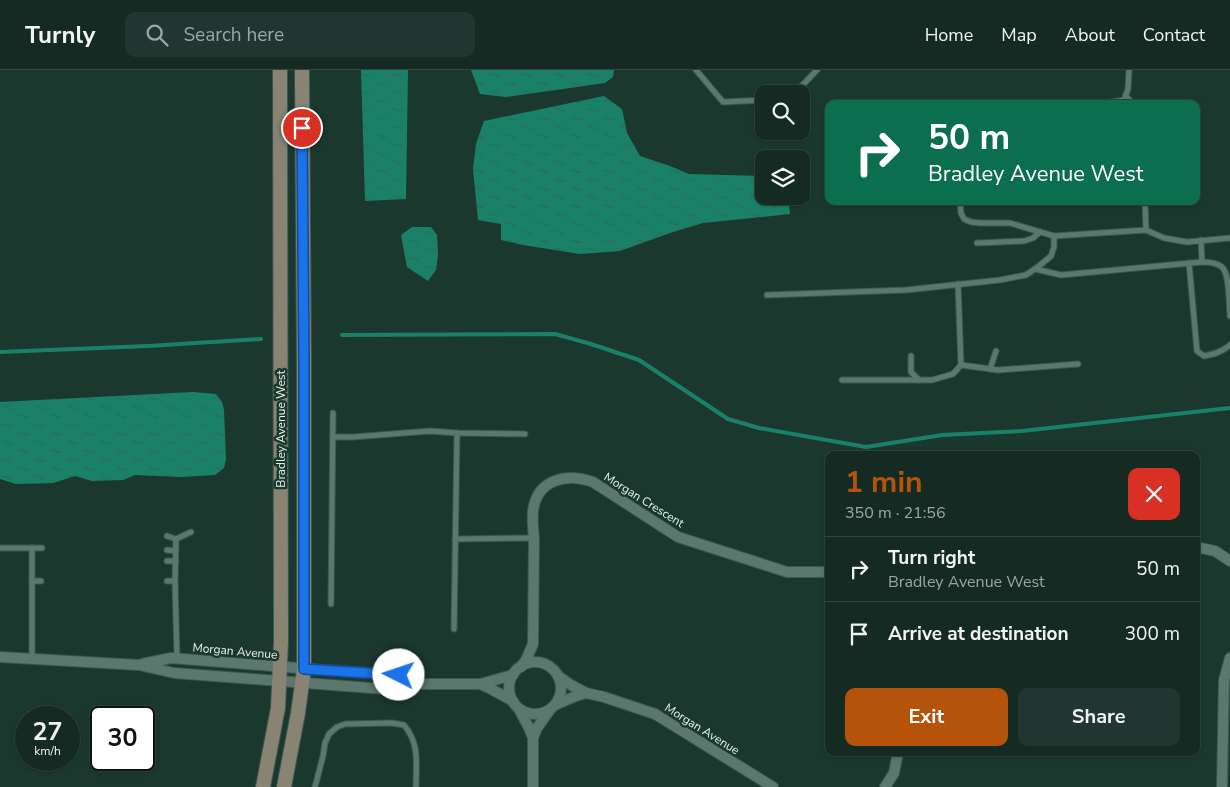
<!DOCTYPE html>
<meta charset="utf-8">
<style>
body{margin:0;font-family:"Nunito Sans",sans-serif;background:#213630;color:#f1f3f6;height:100vh;display:flex;flex-direction:column;font-size:19px;white-space:nowrap}
*{box-sizing:border-box;margin:0}
p{font-size:16px;color:#9da7a6}
.icon{flex:none;width:28px;height:28px;fill:none;stroke:currentColor;stroke-width:2;stroke-linecap:round;stroke-linejoin:round}
.map{position:relative;flex:1;overflow:hidden}
.details{position:absolute;left:825px;top:381px;width:375px;height:305px;display:flex;flex-direction:column;background:#142a23;border-radius:10px;box-shadow:0 1px 4px #0004,0 0 0 1px #334641}
.details>*{flex:none}
.guide{position:absolute;left:825px;top:30px;width:375px;height:105px;border-radius:10px;box-shadow:0 1px 4px #0004,0 0 0 1px #334641;background:#0b6e4f;color:#fff;overflow:hidden}
.tools{position:absolute;left:755px;top:15px;display:grid;gap:10px}
.tools a{display:grid;place-items:center;width:55px;height:55px;border-radius:10px;background:#142a23;box-shadow:0 1px 4px #0004,0 0 0 1px #334641;font-size:25px}
.speed{position:absolute;left:15px;top:636px;display:flex;gap:10px;font-size:25px;font-weight:700;text-align:center}
.speed>*{display:grid;place-content:center;width:65px;height:65px;border-radius:50%;background:#142a23;box-shadow:0 1px 4px #0004,0 0 0 1px #334641;line-height:1}
.speed small{font-size:12px;font-weight:400}
.speed .limit{border:2px solid #111;border-radius:8px;background:#fff;color:#111}
.pin{position:absolute;display:grid;place-items:center;width:42px;height:42px;color:#fff;margin:-21px;border:2px solid #fff;border-radius:50%;box-shadow:0 1px 5px #0007}
.me{position:absolute;width:55px;margin:-28px;rotate:274deg;stroke-linejoin:round;filter:drop-shadow(0 0 4px #0008)}
.turn{display:flex;align-items:center;gap:18px;height:105px;padding:0 20px;font-size:22px}
.turn .icon{width:65px;height:65px;stroke-width:2.5}
.turn b{display:block;font-size:35px;line-height:42px}
.round{display:grid;place-items:center;flex:none;width:52px;height:52px;border-radius:10px;background:#213630}
.summary{display:flex;align-items:center;justify-content:space-between;height:85px;padding:0 20px}
h1{font-size:30px;font-weight:700;line-height:38px;color:#b45309}
.button{display:flex;gap:10px;margin-top:auto;padding:10px 20px}
.button a{flex:1;height:58px;border-radius:10px;background:#b45309;color:#fff;font-size:20px;font-weight:700;line-height:58px;text-align:center}
.button a+a{background:#213630;color:#f1f3f6}
ul{padding:0;list-style:none}
li{display:flex;align-items:center;gap:15px;height:65px;padding:0 20px;border-top:1px solid #334641}
li div{flex:1}
li b{display:block;font-size:19px}
li em{font-style:normal}
header{display:flex;align-items:center;gap:30px;box-sizing:border-box;height:70px;padding:0 25px;background:#142a23;border-bottom:1px solid #334641}
header strong{font-size:24px}
nav{display:flex;gap:28px;margin-inline-start:auto;font-size:18px}
.search{width:350px;height:45px;background:#213630;display:flex;align-items:center;gap:12px;box-sizing:border-box;padding:0 18px;border-radius:10px;color:#9da7a6;font-size:19px}
.map>svg:first-child{display:block}
.water{fill:url(#water-ripples)}
.lines{fill:none;stroke-linecap:round;stroke-linejoin:round}
.stream{stroke:#1a8168;stroke-width:4}
.lane-casing{stroke:#3d574f;stroke-width:7}
.street-casing{stroke:#3d574f;stroke-width:12}
.secondary-casing{stroke:#3d574f;stroke-width:16}
.lane{stroke:#5a786e;stroke-width:5}
.street{stroke:#5a786e;stroke-width:10}
.secondary{stroke:#898373;stroke-width:14}
.route-casing{stroke:#114b97;stroke-width:12}
.route{stroke:#1a73e8;stroke-width:9}
.labels{text-anchor:middle;stroke-width:5;stroke-linejoin:round;paint-order:stroke}
.street-label{font-size:12px;fill:#e5f5ef;stroke:#1b382f}
</style>
<header>
<strong>Turnly</strong>
<div class="search"><svg class="icon" aria-label="search" viewBox="0 0 24 24"><circle cx="10" cy="10" r="6"/><path d="M15 15l6 6"/></svg>Search here</div>
<nav><a>Home</a><a>Map</a><a>About</a><a>Contact</a></nav>
</header>
<div class="map">
<svg width="1230" height="717" viewBox="0 0 1230 717">
<defs>
<pattern id="water-ripples" width="26" height="14" patternUnits="userSpaceOnUse" patternTransform="scale(1.25)"><rect width="26" height="14" fill="#1a8168"/><path d="M2 4q2-2 4 0t4 0M15 11q2-2 4 0t4 0" fill="none" stroke="#2d685a"/></pattern>
</defs>
<rect width="100%" height="100%" fill="#1b382f"/>
<g class="water">
<polygon points="361,0 408,0 406,129 365,131"/>
<polygon points="471,0 614,0 613,7 605,13 506,27 480,24"/>
<polygon points="604,26 622,39 627,63 640,86 670,96 689,104 764,106 764,126 788,126 790,144 703,153 670,163 620,181 580,184 523,175 501,170 501,154 478,150 473,99 476,74 484,51"/>
<polygon points="412,157 431,157 437,165 438,185 436,200 428,211 407,197 401,165"/>
<polygon points="193,322 216,324 222,332 224,340 226,389 224,398 215,405 182,407 135,405 123,410 92,411 75,406 53,413 16,414 0,409 0,332"/>
</g>
<g class="lines">
<g class="stream">
<polyline points="342,265 555,264 591,274 639,290 728,349 759,358 866,377 942,365 1022,361 1230,338"/>
<polyline points="0,282 148,276 261,269"/>
</g>
<defs>
<g id="lane">
<polyline points="696,0 723,32 764,30"/>
<polyline points="794,24 817,0"/>
<polyline points="1126,26 1133,34"/>
<polyline points="1088,34 1111,32 1124,30 1128,19 1129,0"/>
<polyline points="960,131 961,143 964,149 971,152 980,153 1010,153 1054,166 1146,160 1164,168 1187,172 1230,168"/>
<polyline points="1145,131 1146,160"/>
<polyline points="977,173 1024,171 1033,168 1040,162"/>
<path d="M1202,192C1209,192 1217,193 1222,197C1230,204 1229,234 1230,246"/>
<path d="M1189,193L1197,281L1204,286C1214,284 1222,282 1230,275"/>
<polyline points="1035,199 1061,205 1202,192 1201,170"/>
<polyline points="767,225 906,220 1000,210 1026,205 1039,196 1051,186 1054,177 1054,166"/>
<polyline points="911,286 911,302 919,310"/>
<polyline points="961,295 998,300 1078,294"/>
<polyline points="990,299 996,281"/>
<polyline points="842,310 932,310 953,304 961,295 958,214"/>
<polyline points="333,367 353,367 430,361 457,363 525,364"/>
<polyline points="167,466 176,469"/>
<polyline points="455,469 534,468"/>
<polyline points="0,478 32,478 32,588"/>
<polyline points="32,478 42,478"/>
<polyline points="167,480 176,481"/>
<polyline points="167,491 176,491"/>
<polyline points="32,511 41,511"/>
<polyline points="167,511 175,511"/>
<polyline points="331,534 333,343"/>
<polyline points="454,559 457,363"/>
<polyline points="177,588 175,511 176,469 191,462"/>
<path d="M315,717L323,686L325,673L329,664L337,657L345,654L392,653L404,655C420,674 416,693 416,717"/>
</g>
<g id="street">
<polyline points="1196,477 1215,481 1230,491"/>
<polyline points="0,587 139,595 174,603 397,620 418,614 480,614 513,605"/>
<circle cx="535" cy="618" r="26"/>
<polyline points="142,594 171,588 323,600 399,605 418,614"/>
<path d="M521,597L526,590L533,574L534,468C533,459 532,450 533,441C537,409 566,403 593,412L678,467L787,502H829"/>
<polyline points="558,606 571,615 586,623 604,627 655,644 773,717"/>
<polyline points="480,614 491,619 513,631"/>
<polyline points="555,635 576,626 586,623"/>
<polyline points="519,639 529,658 533,668 533,717"/>
<polyline points="533,668 537,658 549,641"/>
<polyline points="885,717 894,703 898,682"/>
<polyline points="1222,717 1224,610 1230,588"/>
</g>
<g id="secondary">
<polyline points="263,717 278,638 281,572 280,0"/>
<polyline points="284,717 298,643 304,599 304,293 302,0"/>
</g>
</defs>
<use href="#lane" class="lane-casing"/>
<use href="#street" class="street-casing"/>
<use href="#secondary" class="secondary-casing"/>
<use href="#lane" class="lane"/>
<use href="#street" class="street"/>
<use href="#secondary" class="secondary"/>
</g>
<g class="lines">
<defs>
<polyline id="route" points="302,58 304,293 304,599 399,605"/>
</defs>
<use href="#route" class="route-casing"/>
<use href="#route" class="route"/>
</g>
<g class="labels">
<g class="street-label">
<text transform="translate(281 359) rotate(-90)" y="4">Bradley Avenue West</text>
<text transform="translate(644 430) rotate(32)" y="4">Morgan Crescent</text>
<text transform="translate(235 581) rotate(5)" y="4">Morgan Avenue</text>
<text transform="translate(702 659) rotate(32)" y="4">Morgan Avenue</text>
</g>
</g>
</svg>
<div class="tools">
<a><svg class="icon" aria-label="search" viewBox="0 0 24 24"><circle cx="10" cy="10" r="6"/><path d="M15 15l6 6"/></svg></a>
<a><svg class="icon" aria-label="layers" viewBox="0 0 24 24"><path d="M12 4l9 5-9 5-9-5zM3 14l9 5 9-5"/></svg></a>
</div>
<div class="speed"><div>27<small>km/h</small></div><div class="limit">30</div></div>
<div class="pin" style="left:302px;top:58px;background:#d93025"><svg class="icon" aria-label="arrive" viewBox="0 0 24 24"><path d="M6 21V4h12l-3 4 3 4H6"/></svg></div>
<svg class="me" style="left:399px;top:605px" viewBox="-20 -20 40 40"><circle r="19" fill="#fff"/><path d="M0-13L10 11 0 6-10 11z" fill="#1a73e8"/></svg>
<div class="guide">
<div class="turn"><svg class="icon" aria-label="right" viewBox="0 0 24 24"><path d="M7 20v-9h11M14 6l5 5-5 5"/></svg><div><b>50 m</b>Bradley Avenue West</div></div>
</div>
<section class="details">
<div class="summary"><div><h1>1 min</h1><p>350 m · 21:56</p></div><a class="round" style="background:#d93025;color:#fff"><svg class="icon" aria-label="close" viewBox="0 0 24 24"><path d="M6 6l12 12M18 6L6 18"/></svg></a></div>
<ul>
<li><svg class="icon" aria-label="right" viewBox="0 0 24 24"><path d="M7 20v-9h11M14 6l5 5-5 5"/></svg><div><b>Turn right</b><p>Bradley Avenue West</p></div><em>50 m</em></li>
<li><svg class="icon" aria-label="arrive" viewBox="0 0 24 24"><path d="M6 21V4h12l-3 4 3 4H6"/></svg><div><b>Arrive at destination</b></div><em>300 m</em></li>
</ul>
<div class="button"><a>Exit</a><a>Share</a></div>
</section>
</div>
